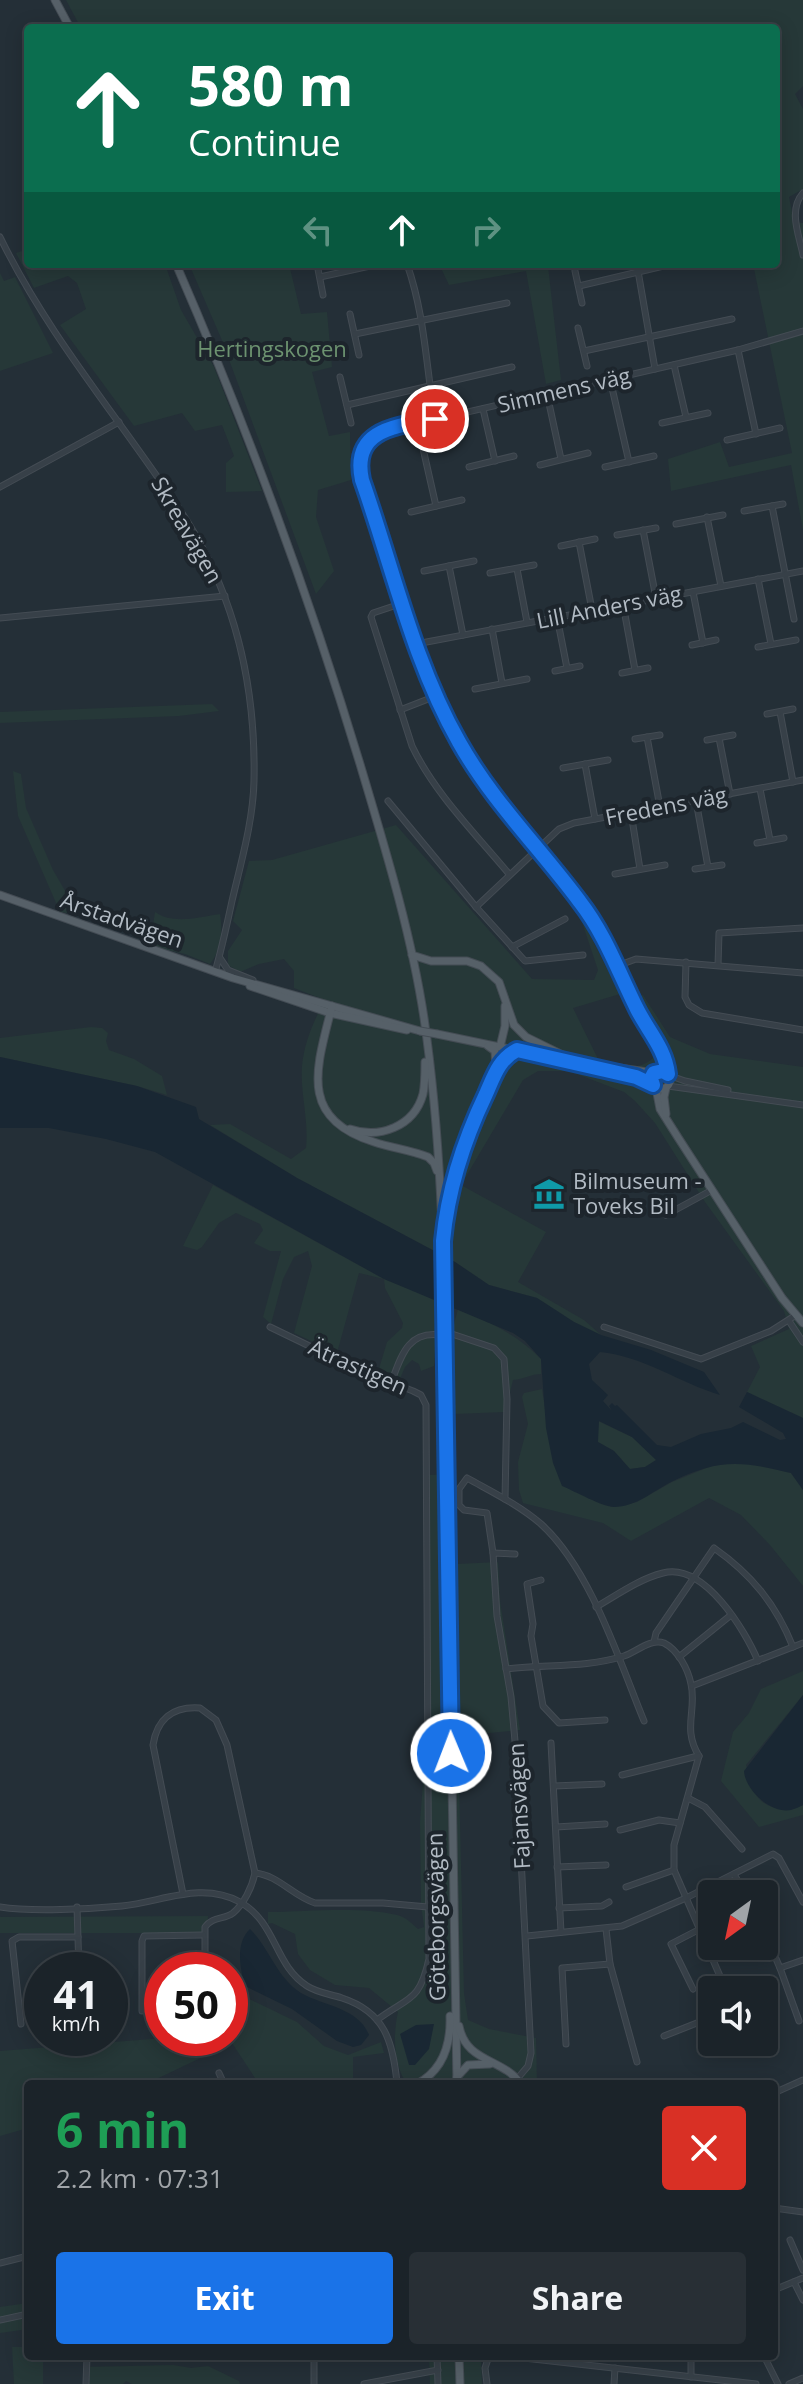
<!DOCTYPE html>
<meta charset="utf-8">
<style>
body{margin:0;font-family:"Open Sans",sans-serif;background:#282f35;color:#f1f3f6;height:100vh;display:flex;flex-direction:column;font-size:30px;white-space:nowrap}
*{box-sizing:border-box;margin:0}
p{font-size:26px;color:#a0a4a8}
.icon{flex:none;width:44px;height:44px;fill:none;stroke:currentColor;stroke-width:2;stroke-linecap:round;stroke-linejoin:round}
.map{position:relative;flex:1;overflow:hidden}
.panel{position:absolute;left:24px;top:2080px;width:754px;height:280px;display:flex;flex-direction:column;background:#1b2329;border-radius:8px;box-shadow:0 4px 20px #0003,0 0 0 2px #394046}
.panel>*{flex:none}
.top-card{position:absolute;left:24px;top:24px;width:756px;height:244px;border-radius:8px;box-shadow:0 4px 20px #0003,0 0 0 2px #394046;background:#0b6e4f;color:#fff;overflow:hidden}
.needle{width:52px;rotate:213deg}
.tools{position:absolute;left:698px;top:1880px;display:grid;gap:16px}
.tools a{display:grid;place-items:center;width:80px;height:80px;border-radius:8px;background:#1b2329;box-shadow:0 4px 20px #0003,0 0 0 2px #394046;font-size:40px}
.speed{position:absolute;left:24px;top:1952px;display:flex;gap:16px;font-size:40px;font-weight:700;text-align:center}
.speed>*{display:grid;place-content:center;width:104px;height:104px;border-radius:50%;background:#1b2329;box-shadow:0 4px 20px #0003,0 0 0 2px #394046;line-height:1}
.speed small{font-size:20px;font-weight:400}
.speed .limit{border:12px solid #d22;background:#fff;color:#111}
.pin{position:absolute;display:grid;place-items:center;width:68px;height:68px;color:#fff;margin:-34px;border:4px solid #fff;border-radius:50%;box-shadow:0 2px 8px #0007}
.me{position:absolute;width:88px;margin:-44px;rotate:359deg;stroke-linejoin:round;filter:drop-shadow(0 0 6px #0008)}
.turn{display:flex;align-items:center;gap:28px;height:168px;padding:0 32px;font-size:36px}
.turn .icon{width:104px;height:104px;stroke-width:2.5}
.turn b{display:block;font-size:56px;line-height:68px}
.lanes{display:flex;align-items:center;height:76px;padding:0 32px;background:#0003;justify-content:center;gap:40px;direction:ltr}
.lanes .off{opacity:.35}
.round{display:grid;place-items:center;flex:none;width:84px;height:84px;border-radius:8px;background:#282f35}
.overview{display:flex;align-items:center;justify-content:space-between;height:136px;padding:0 32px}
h1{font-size:48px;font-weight:700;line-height:60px;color:#1e9e55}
.button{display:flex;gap:16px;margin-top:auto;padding:16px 32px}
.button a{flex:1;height:92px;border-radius:8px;background:#1a73e8;color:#fff;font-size:32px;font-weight:700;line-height:92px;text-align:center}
.button a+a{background:#282f35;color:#f1f3f6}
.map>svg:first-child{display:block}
.green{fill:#263838}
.water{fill:#192733;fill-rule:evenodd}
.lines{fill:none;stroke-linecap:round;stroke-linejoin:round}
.minor-casing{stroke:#444c54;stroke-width:7}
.major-casing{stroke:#444c54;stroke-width:9}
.minor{stroke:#374048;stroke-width:5}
.major{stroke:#566068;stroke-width:7}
.major-bridge-casing{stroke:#444c54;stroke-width:9;stroke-linecap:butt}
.major-bridge{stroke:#566068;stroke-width:7}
.route-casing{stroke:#114b97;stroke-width:20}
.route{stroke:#1a73e8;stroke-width:14}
.labels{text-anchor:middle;stroke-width:8;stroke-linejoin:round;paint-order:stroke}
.park-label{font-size:22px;fill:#6c9270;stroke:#1d252c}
.street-label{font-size:22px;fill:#b2bbc4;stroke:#1d252c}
.poi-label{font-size:22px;fill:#b2bbc4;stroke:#1d252c;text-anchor:start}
</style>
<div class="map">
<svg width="803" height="2384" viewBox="0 0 803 2384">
<rect width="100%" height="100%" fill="#242f37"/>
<g class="green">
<polygon points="66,0 803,0 803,86 795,94 803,109 803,189 789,197 794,222 803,223 803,530 791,465 671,491 668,459 720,442 729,467 792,453 753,264 776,264 776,28 81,28"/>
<polygon points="28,249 28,264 165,264 181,310 214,367 262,491 226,492 226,463 234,456 222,425 195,431 182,413 134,426 60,325 86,309 77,283 68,276 34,288 16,253"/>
<polygon points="189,264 289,264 301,314 327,312 332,367 312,372 329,436 350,432 351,480 318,490 316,517 334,571 316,594 221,338"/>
<polygon points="439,264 555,264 548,266 561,380 546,384 526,271 449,285"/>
<polygon points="0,273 4,281 15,277 53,353 0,371"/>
<polygon points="212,704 219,711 179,716 0,723 0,712"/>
<polygon points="13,771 21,774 26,808 53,870 71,901 67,913 60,912 18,816"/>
<path d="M396,825L532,979L594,980L598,970L579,913L620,994L573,1008L600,1063C619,1065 639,1072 653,1058L651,1047L626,1004L643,995L670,1037L710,1054L803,1067V1418L747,1392L760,1367L751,1346L789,1329L784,1311L705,1202L655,1123L635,1101L624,1092L569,1071H538L523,1080L461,1185L546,1232L518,1282L584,1320L601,1335L574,1322L537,1298L489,1285L455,1262L297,1178L210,1125L230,1124L291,1159L306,1148C309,1120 300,1093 302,1066C304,1043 314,1020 325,1000L294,988V971L284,959L259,964L240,972L228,965V951L242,930L233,921L249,861L272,860Z"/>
<path d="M155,912C174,925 199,917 220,914C223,930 221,951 210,964L185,954L153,947L157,935L152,932Z"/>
<polygon points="91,1027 102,1028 108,1033 106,1041 109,1050 134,1059 162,1076 167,1095 137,1086 0,1057 0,1038"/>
<polygon points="213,1185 384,1279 438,1300 434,1366 421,1371 419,1364 412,1360 405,1367 399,1381 378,1372 387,1342 402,1328 403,1323 385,1288 384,1279 359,1273 337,1353 294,1333 312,1266 308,1251 294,1257 283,1279 271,1324 263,1317 281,1251 270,1251 254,1243 263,1230 260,1224 236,1213 219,1223 202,1247 197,1250 183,1246"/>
<path d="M458,1309C489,1322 517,1334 541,1359V1374C531,1374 524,1379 513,1380L505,1412L455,1414L453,1328Z"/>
<polygon points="542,1389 550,1441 593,1498 612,1507 637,1502 672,1482 716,1464 748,1463 791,1473 803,1490 803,1586 770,1545 741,1515 709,1498 631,1541 603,1523 523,1503 519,1490 518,1462 528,1424 522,1397 524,1393"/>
<polygon points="598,1421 632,1437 657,1460 645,1467 630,1469 614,1451 598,1442"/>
<path d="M453,1474L457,1564L498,1562L500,1601L520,1730L458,1736L464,1993L468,2020L489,2029L536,2038L537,2084H407C393,2065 393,2034 398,2012L369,1988L335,1985L310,1970L298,1954L295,1934L272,1923L268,1924V1912C307,1912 358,1906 397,1915C406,1917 411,1923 418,1929L424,1927L421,1904L420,1822L426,1742L429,1475Z"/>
<path d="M803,1671V1695L746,1765C749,1773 750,1785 754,1792C764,1810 786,1812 803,1805V1815L759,1827L721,1781L733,1732L749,1713L761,1689Z"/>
<polygon points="208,1916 207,1933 0,1933 0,1917"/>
<polygon points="247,1998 297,2022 324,2046 348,2055 381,2042 384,2053 353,2057 353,2080 378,2084 259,2084 232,2043 146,2084 28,2084 28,2128 0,2136 0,2051 164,2038 230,2038 230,2029 234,2028 236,1999"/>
<polygon points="28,2303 28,2329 0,2333 0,2307"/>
<polygon points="12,2347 28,2347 28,2356 43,2356 43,2384 14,2384"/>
<polygon points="429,2356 465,2356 465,2359 481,2361 482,2384 430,2384"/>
<polygon points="173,2365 191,2368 208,2366 239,2381 240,2384 132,2384 126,2381 123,2384 84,2384 83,2367"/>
</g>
<g class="water">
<path d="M0,1057L137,1086L196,1107L199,1119L297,1178L455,1262L489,1285L537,1298L574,1322L601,1335L651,1350L704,1372L720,1395C680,1383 643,1356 600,1352L589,1364L592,1380L608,1395L603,1401L612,1411L609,1406L612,1403L615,1406L617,1405L657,1445L671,1447L701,1434L731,1428L743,1422L780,1440L786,1439L783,1433L739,1407L747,1392L803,1418V1490L791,1473C741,1461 719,1458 671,1482C653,1491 636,1507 614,1507C603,1507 574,1491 562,1486L553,1463L546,1428L541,1359L525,1341L513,1333L384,1279L155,1152L106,1139L49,1128H0ZM599,1421L632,1437L656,1460L645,1467L630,1469L614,1451L598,1442Z"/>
<path d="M803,1695V1805C799,1807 795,1809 791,1810C771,1814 745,1790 744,1771Z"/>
<path d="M250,1929C270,1949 276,1977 301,1993C324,2006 359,2008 369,2035L361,2045L353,2047L337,2041L292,2009L245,1986C240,1968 235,1943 250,1929Z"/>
<polygon points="434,2024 429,2049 415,2065 409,2065 400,2034 416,2025"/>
</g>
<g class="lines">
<defs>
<g id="minor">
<path d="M803,193C788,210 799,235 803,255"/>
<path d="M0,237C48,336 120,419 180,510C234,591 256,685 254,781C253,822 241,862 232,901C227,924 222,948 215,972"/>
<polyline points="317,264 323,295"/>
<path d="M407,264C425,315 426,367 435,419"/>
<polyline points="575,271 582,303"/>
<polyline points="638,271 655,369"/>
<polyline points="320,277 379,264"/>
<polyline points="579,286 672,264"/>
<polyline points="350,314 359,355"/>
<polyline points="578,328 587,366"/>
<polyline points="355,334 507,303"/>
<polyline points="738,350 756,434"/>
<polyline points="584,351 732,319"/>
<polyline points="674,365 686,417"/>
<polyline points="340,377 351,423"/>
<polyline points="610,379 629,462"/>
<polyline points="547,394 561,459"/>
<polyline points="347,405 512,367"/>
<polyline points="483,409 495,461"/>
<polyline points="417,422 436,506"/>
<polyline points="662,423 708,413"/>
<polyline points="727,440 780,428"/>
<polyline points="540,465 588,453"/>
<polyline points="469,467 514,456"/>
<polyline points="605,467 654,456"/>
<polyline points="0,487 119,422"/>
<polyline points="772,506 794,619"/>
<polyline points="744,511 783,504"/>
<polyline points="411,512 462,500"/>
<polyline points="707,517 721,586"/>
<polyline points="676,524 723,515"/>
<polyline points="643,530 656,598"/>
<polyline points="617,535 656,528"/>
<polyline points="579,542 592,610"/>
<polyline points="561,546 595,539"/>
<polyline points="449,566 463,635"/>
<polyline points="517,569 527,622"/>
<polyline points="424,571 474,561"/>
<polyline points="490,573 534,565"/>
<polyline points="758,579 771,644"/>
<polyline points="693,592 703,643"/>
<path d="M403,603L373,613L371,617L412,746C435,794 475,833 509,874"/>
<polyline points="623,604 635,670"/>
<polyline points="557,617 567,668"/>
<polyline points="0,618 225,596"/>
<polyline points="492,629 502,683"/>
<polyline points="416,644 803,571"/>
<polyline points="692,645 716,640"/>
<polyline points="758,647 796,640"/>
<polyline points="555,671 580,666"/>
<polyline points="622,673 648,668"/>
<polyline points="475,689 527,679"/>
<polyline points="400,710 436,696"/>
<polyline points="780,712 793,782"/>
<polyline points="767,714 793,709"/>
<polyline points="647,737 660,807"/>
<polyline points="719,738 730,794"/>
<polyline points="635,739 660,735"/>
<polyline points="707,740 733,735"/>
<polyline points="585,764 595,819"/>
<polyline points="563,768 608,760"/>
<polyline points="760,789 770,840"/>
<polyline points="388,801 476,907 525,961 583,955"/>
<polyline points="696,801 708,867"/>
<polyline points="631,813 640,869"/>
<polyline points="757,843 784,838"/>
<polyline points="695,869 722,865"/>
<polyline points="615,874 665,865"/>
<polyline points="476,907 559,829 574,823 803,780"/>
<polyline points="512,947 565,919"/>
<polyline points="220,958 228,970 253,980"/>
<polyline points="686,962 685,997 689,1005 702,1013 803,1030"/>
<polyline points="718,965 719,933 803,928"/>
<polyline points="617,966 636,959 803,973"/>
<polyline points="657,1072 661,1059 660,1049"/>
<path d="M668,1074L664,1053L640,1015L595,923L488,788L447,719L422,661L362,480C357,454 363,439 389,430L738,350L803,331"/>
<polyline points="668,1075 685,1081 728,1090"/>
<polyline points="668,1086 803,1105"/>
<polyline points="666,1215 712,1190"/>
<polyline points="789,1321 803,1342"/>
<path d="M270,1327L359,1370L413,1391L421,1395L426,1405L429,1959C419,2003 409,1996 377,2020"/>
<polyline points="604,1327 701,1359 771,1331 796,1315"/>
<polyline points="452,1334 494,1348 504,1359 507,1399 505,1499"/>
<path d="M391,1383C401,1357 407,1331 440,1335"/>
<path d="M493,1553L487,1513L464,1510L459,1505V1489L467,1478C492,1492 519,1505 541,1524C590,1568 619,1660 644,1721"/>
<polyline points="515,1554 493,1553 497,1616 511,1697 515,1741 531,2053 528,2066 517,2079"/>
<polyline points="541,1580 527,1584 533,1624 531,1636 543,1706 559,1723 605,1720"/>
<path d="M596,1607C617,1595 639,1579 663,1573C704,1562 745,1630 758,1661"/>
<path d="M654,1642L656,1633L714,1548C751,1574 776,1604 793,1647"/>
<polyline points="679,1657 731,1615"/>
<path d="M506,1669C545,1664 586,1668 624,1656C636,1652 651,1638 664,1643C678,1650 688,1669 691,1684C697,1710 682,1729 699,1756"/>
<polyline points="692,1686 803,1643"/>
<polyline points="551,1743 561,1932"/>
<polyline points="699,1756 674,1845 674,1870 726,1990"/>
<polyline points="622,1775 698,1756"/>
<polyline points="554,1786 602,1784"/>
<polyline points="688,1798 705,1807 742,1849"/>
<polyline points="556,1827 605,1824"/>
<polyline points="620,1830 659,1820 680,1823"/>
<polyline points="557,1867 606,1865"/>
<path d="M255,1873C278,1875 293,1896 315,1903H383L428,1907"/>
<polyline points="734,1874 745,1894"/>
<polyline points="626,1887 674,1870"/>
<path d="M183,1894L153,1745C157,1719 173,1706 200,1708L216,1720L227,1745L255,1873C252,1887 244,1904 233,1913C224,1920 213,1916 205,1927V1970"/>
<path d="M0,1907C31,1912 90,1909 122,1906C162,1902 201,1881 240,1902C277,1923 274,1965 307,1986C318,1993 330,1994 342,1998C385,2012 393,2042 397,2083"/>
<polyline points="77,1907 79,1970"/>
<polyline points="559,1908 602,1906 609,1902"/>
<polyline points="606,1929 610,1964 637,2062"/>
<polyline points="764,1931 780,1968 799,2021"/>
<polyline points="527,1936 622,1926 686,1898 773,1854 779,1858 803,1902"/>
<polyline points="780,1968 803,1960"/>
<polyline points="693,1989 671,1944 700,1929"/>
<polyline points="142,2011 142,1941 144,1936 203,1935"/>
<polyline points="21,2024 12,1941 19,1937 78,1937"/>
<polyline points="664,2036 712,2017"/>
<polyline points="566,2044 562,1968 610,1964"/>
<polyline points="219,2073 224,2084"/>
<polyline points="774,2093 803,2080"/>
<polyline points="774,2198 776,2208"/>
<polyline points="774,2208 803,2212"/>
<polyline points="790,2240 803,2270"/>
<polyline points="0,2263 28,2256"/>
<polyline points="794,2282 803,2300"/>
<polyline points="774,2290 803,2278"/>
<polyline points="0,2320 28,2314"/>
<polyline points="314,2356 314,2384"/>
<polyline points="437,2356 438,2384"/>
<polyline points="505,2356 756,2384"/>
<polyline points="691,2356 691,2377"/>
<polyline points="764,2356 778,2384"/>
<polyline points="86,2384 87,2356"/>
<polyline points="364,2384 438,2370"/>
<polyline points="487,2384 485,2368 489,2356"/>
<polyline points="614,2384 615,2368"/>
<polyline points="789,2384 803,2378"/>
</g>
<g id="major">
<polyline points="55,0 70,28"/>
<path d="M176,264C247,427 309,595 360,764C385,848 411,932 424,1018C444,1154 444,1292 447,1429C451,1647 452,1866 457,2084"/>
<polyline points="0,895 233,978 420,1031"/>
<polyline points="412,955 431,961 467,961 481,966 499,982 514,1025 526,1037 585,1066 636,1077 653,1085"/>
<polyline points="250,986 330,1013 407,1030"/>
<path d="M332,1006C317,1067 297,1118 374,1142C392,1148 410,1150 428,1157L434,1163L437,1171"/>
<polyline points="437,1034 568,1061"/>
<polyline points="488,1046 495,1051 496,1069"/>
<polyline points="500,1047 505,1026 505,1006"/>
<polyline points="592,1064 654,1073"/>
<circle cx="661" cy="1080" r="9"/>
<polyline points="656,1088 660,1109 679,1139 782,1298 803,1323"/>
<polyline points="666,1114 664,1097 666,1088"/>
<path d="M350,1129C379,1139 414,1127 423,1094C425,1084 425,1073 425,1062"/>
<path d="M445,1223C451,1183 480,1068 517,1050"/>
<path d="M459,2026C466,2063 503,2058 521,2084"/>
<polyline points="457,2077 468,2065 490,2064"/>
<path d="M417,2084C443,2070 451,2044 450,2016"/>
<polyline points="459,2356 460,2384"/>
</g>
</defs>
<use href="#minor" class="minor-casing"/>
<use href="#major" class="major-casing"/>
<use href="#minor" class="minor"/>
<use href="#major" class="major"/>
<defs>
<polyline id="major-bridge" points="420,1031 437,1034"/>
</defs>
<use href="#major-bridge" class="major-bridge-casing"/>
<use href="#major-bridge" class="major-bridge"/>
</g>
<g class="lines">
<defs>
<path id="route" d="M435,419C396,426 351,429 362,480C393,568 413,661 459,742C492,801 540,848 580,902C605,934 619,973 637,1009C648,1031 665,1048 668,1074L663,1071L654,1073L651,1079L653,1085L636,1077L517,1050C499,1059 494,1076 486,1094C463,1142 448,1188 443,1241L451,1753"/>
</defs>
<use href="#route" class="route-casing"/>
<use href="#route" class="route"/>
</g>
<defs>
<symbol id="museum-bare" viewBox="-9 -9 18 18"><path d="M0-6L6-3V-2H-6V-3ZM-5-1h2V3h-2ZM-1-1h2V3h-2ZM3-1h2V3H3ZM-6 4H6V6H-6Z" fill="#0f9aa8" stroke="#1d252c" stroke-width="2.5" paint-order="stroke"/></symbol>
</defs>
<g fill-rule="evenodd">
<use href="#museum-bare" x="527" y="1172" width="44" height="44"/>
</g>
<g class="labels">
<g class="park-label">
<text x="272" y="357">Hertingskogen</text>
</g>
<g class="street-label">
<text transform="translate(564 390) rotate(-13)" y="8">Simmens väg</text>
<text transform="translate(187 530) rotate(60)" y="8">Skreavägen</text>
<text transform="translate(609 607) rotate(-11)" y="8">Lill Anders väg</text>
<text transform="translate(666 806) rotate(-11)" y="8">Fredens väg</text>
<text transform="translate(122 920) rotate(19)" y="8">Årstadvägen</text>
<text transform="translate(358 1367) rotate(24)" y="8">Ätrastigen</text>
<text transform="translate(519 1806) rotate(-93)" y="8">Fajansvägen</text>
<text transform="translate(436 1917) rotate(-91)" y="8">Göteborgsvägen</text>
</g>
<g class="poi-label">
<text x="573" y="1189">Bilmuseum -<tspan x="573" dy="25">Toveks Bil</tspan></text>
</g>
</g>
</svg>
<div class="tools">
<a><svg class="needle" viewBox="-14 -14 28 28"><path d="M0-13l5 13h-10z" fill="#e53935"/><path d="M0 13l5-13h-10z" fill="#a0a4a8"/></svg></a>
<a><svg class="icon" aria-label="sound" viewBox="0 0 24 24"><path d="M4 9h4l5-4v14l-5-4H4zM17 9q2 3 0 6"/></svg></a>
</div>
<div class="speed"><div>41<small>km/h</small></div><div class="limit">50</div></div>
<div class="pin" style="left:435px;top:419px;background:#d93025"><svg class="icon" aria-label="arrive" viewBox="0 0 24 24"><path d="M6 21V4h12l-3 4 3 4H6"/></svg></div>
<svg class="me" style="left:451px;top:1753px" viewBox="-20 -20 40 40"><circle r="17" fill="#1a73e8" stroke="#fff" stroke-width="3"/><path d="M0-11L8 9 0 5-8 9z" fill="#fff"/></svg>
<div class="top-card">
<div class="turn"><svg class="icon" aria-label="ahead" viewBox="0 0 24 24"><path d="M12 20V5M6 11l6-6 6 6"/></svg><div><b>580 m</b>Continue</div></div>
<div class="lanes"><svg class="icon off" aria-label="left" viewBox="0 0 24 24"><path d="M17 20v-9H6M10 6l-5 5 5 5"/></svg><svg class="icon" aria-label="ahead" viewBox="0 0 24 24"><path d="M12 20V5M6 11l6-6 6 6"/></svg><svg class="icon off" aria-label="right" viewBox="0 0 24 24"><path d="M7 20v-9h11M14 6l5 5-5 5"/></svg></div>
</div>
<section class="panel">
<div class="overview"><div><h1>6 min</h1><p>2.2 km · 07:31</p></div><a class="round" style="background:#d93025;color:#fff"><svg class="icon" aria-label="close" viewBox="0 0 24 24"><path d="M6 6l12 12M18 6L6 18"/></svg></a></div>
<div class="button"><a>Exit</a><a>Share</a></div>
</section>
</div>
